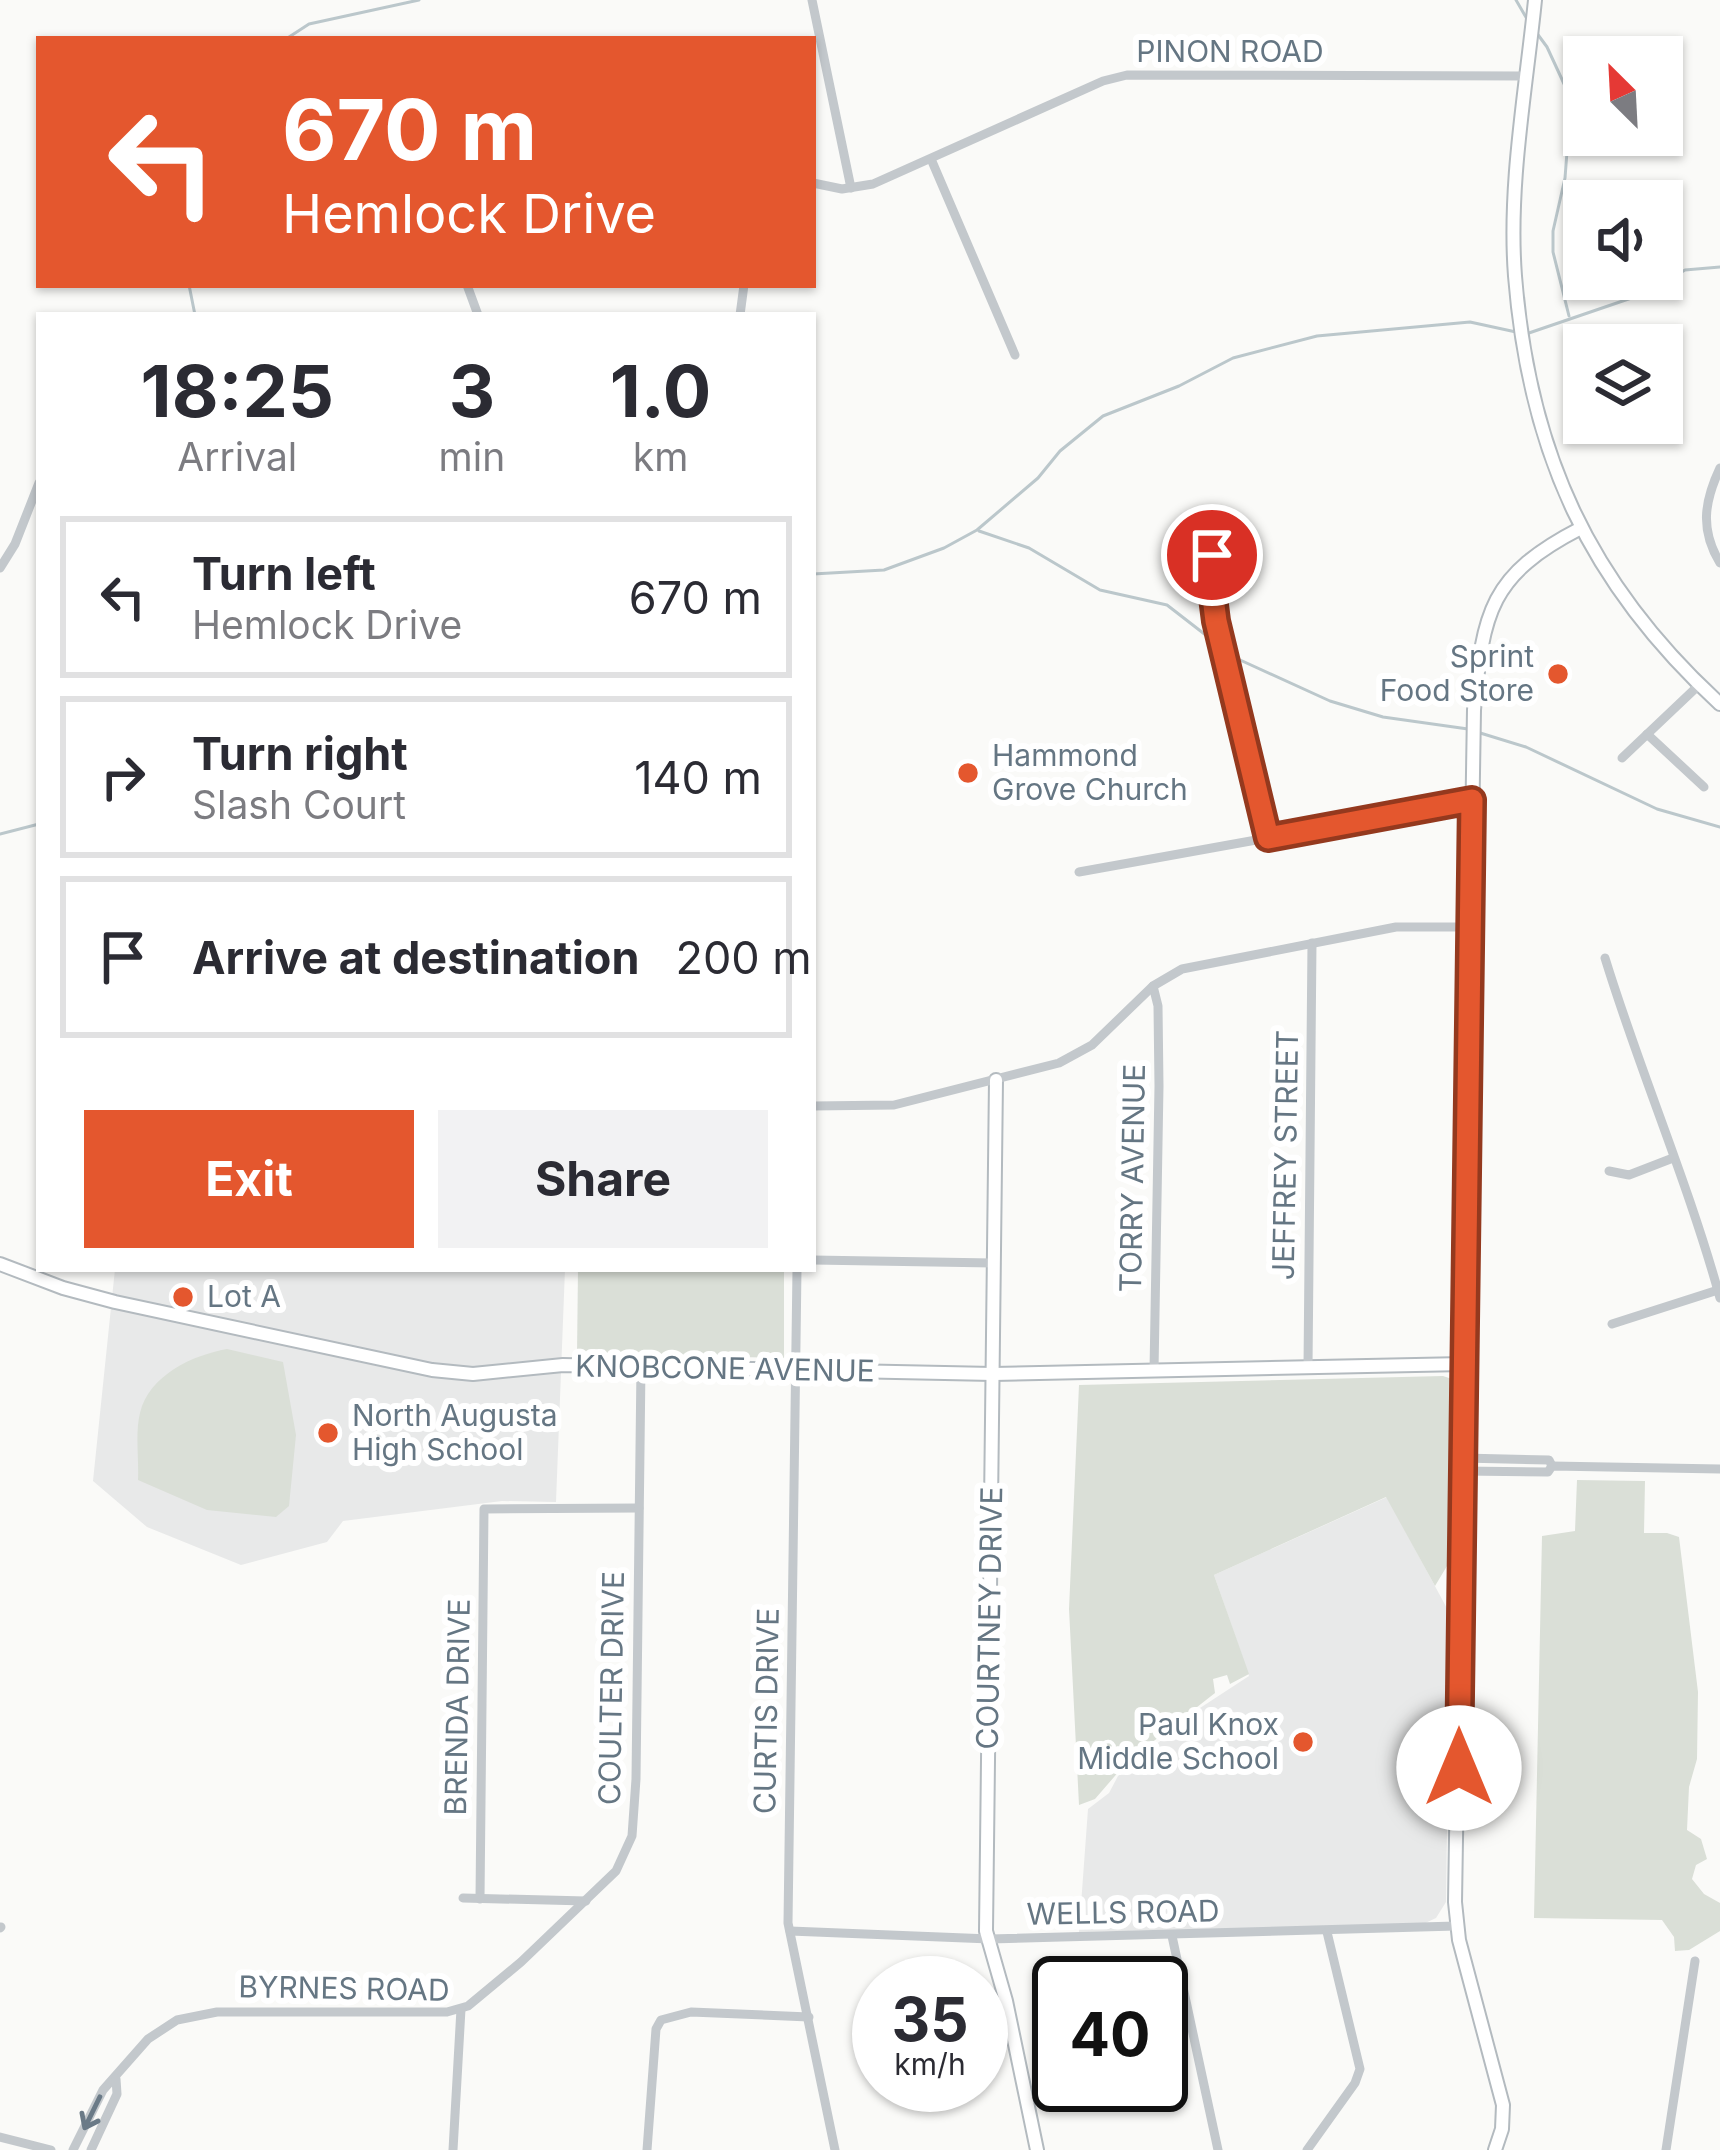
<!DOCTYPE html>
<style>
body{margin:0;font-family:Inter,sans-serif;background:#f2f2f3;color:#2b2b33;height:100vh;display:flex;flex-direction:column;font-size:45px;white-space:nowrap}
*{box-sizing:border-box;margin:0}
p{font-size:39px;color:#7c7c81}
.icon{flex:none;width:66px;height:66px;fill:none;stroke:currentColor;stroke-width:2;stroke-linecap:round;stroke-linejoin:round}
.map{position:relative;flex:1;overflow:hidden}
.side{position:absolute;left:36px;top:312px;width:780px;height:960px;display:flex;flex-direction:column;background:#fff;border-radius:0px;box-shadow:0 3px 9px #0004}
.side>*{flex:none}
.hud{position:absolute;left:36px;top:36px;width:780px;height:252px;border-radius:0px;box-shadow:0 3px 9px #0004;background:#e4572e;color:#fff;overflow:hidden}
.needle{width:78px;rotate:336deg}
.buttons{position:absolute;left:1563px;top:36px;display:grid;gap:24px}
.buttons a{display:grid;place-items:center;width:120px;height:120px;border-radius:0px;background:#fff;box-shadow:0 3px 9px #0004;font-size:60px}
.speed{position:absolute;left:852px;top:1956px;display:flex;gap:24px;font-size:60px;font-weight:700;text-align:center}
.speed>*{display:grid;place-content:center;width:156px;height:156px;border-radius:50%;background:#fff;box-shadow:0 3px 9px #0004;line-height:1}
.speed small{font-size:30px;font-weight:400}
.speed .limit{border:6px solid #111;border-radius:18px;background:#fff;color:#111}
.pin{position:absolute;display:grid;place-items:center;width:102px;height:102px;color:#fff;margin:-51px;border:6px solid #fff;border-radius:50%;box-shadow:0 3px 12px #0007}
.me{position:absolute;width:132px;margin:-66px;rotate:0deg;stroke-linejoin:round;filter:drop-shadow(0 0 9px #0008)}
.turn{display:flex;align-items:center;gap:42px;height:252px;padding:0 48px;font-size:54px}
.turn .icon{width:156px;height:156px;stroke-width:2.5}
.turn b{display:block;font-size:84px;line-height:102px}
.eta{display:flex;justify-content:space-evenly;align-items:center;height:204px;text-align:center}
.eta b{font-size:72px;font-weight:700;line-height:84px}
.primary-button{display:flex;gap:24px;margin-top:auto;padding:24px 48px}
.primary-button a{flex:1;height:138px;border-radius:0px;background:#e4572e;color:#fff;font-size:48px;font-weight:700;line-height:138px;text-align:center}
.primary-button a+a{background:#f2f2f3;color:#2b2b33}
ul{padding:0;list-style:none}
li{display:flex;align-items:center;gap:36px;height:162px;margin:0 24px 18px;padding:0 24px;border:6px solid #e1e1e2;border-radius:0px}
li div{flex:1}
li b{display:block;font-size:45px}
li em{font-style:normal}
.map>svg:first-child{display:block}
.built{fill:#e8e9e9}
.green{fill:#dadfd7}
.lines{fill:none;stroke-linecap:round;stroke-linejoin:round}
.stream{stroke:#bbc7cb;stroke-width:3}
.secondary-casing{stroke:#b3babf;stroke-width:16}
.street{stroke:#c3c8cc;stroke-width:9}
.secondary{stroke:#fff;stroke-width:12}
.oneway{stroke:#6a7a87}
.route-casing{stroke:#94391e;stroke-width:30}
.route{stroke:#e4572e;stroke-width:21}
.poi-dot{fill:#e4572e;stroke:#fff;stroke-width:4.5}
.labels{text-anchor:middle;stroke-width:12;stroke-linejoin:round;paint-order:stroke}
.street-label{font-size:30px;fill:#657683;stroke:#fff}
.poi-label{font-size:30px;fill:#657683;stroke:#fff;text-anchor:start}
</style>
<div class="map">
<svg width="1720" height="2150" viewBox="0 0 1720 2150">
<rect width="100%" height="100%" fill="#fafaf8"/>
<g class="built">
<polygon points="115,1269 565,1269 556,1502 502,1501 343,1521 327,1542 241,1565 147,1527 93,1481"/>
<polygon points="1387,1497 1450,1614 1446,1902 1436,1918 1421,1925 1079,1932 1088,1809 1109,1793 1118,1776 1200,1708 1249,1676 1214,1575"/>
</g>
<g class="green">
<polygon points="578,1269 784,1269 784,1358 577,1354"/>
<path d="M227,1349L283,1362L296,1435L289,1506L276,1517L207,1510L138,1480C139,1459 135,1433 140,1413C149,1375 193,1355 227,1349Z"/>
<polygon points="1443,1376 1452,1379 1450,1561 1435,1586 1386,1497 1214,1575 1249,1674 1230,1684 1227,1675 1213,1679 1215,1693 1127,1762 1095,1799 1079,1805 1069,1609 1079,1385"/>
<polygon points="1577,1480 1645,1481 1644,1533 1667,1533 1679,1537 1698,1692 1697,1759 1689,1787 1687,1830 1701,1839 1707,1859 1696,1865 1692,1879 1704,1894 1720,1903 1720,1931 1689,1950 1675,1951 1674,1937 1662,1920 1534,1918 1542,1536 1575,1531"/>
</g>
<g class="lines">
<g class="stream">
<polyline points="1516,0 1527,19"/>
<polyline points="1536,32 1547,47 1571,99 1565,178 1553,231 1553,252 1569,316"/>
<polyline points="286,39 309,24 419,0"/>
<polyline points="189,285 195,315"/>
<polyline points="1526,334 1649,292 1685,270 1720,267"/>
<polyline points="979,531 1029,548 1100,590 1167,605 1216,643"/>
<polyline points="813,574 884,570 944,548 977,530 1038,478 1060,451 1103,416 1179,386 1233,358 1317,336 1470,322 1516,332"/>
<polyline points="1227,654 1330,701 1383,717 1468,729"/>
<polyline points="1477,732 1526,747 1657,809 1720,827"/>
<polyline points="0,834 39,824"/>
</g>
<defs>
<g id="secondary">
<path d="M1535,0C1526,90 1508,185 1515,276C1529,452 1589,584 1720,704"/>
<polyline points="996,1080 986,1931 1006,2001 1037,2150"/>
<polyline points="0,1264 63,1288 115,1302 432,1370 473,1374 563,1365 993,1374 1464,1364"/>
<path d="M1495,2150L1502,2129L1503,2105L1459,1940L1455,1902L1474,710C1483,611 1490,575 1581,528"/>
</g>
</defs>
<use href="#secondary" class="secondary-casing"/>
<g class="street">
<polyline points="812,0 851,188"/>
<polyline points="931,159 1015,355"/>
<polyline points="813,183 842,189 873,184 1103,81 1127,75 1527,76"/>
<polyline points="467,285 478,315"/>
<polyline points="740,315 744,285"/>
<path d="M1720,468C1704,502 1700,530 1720,563"/>
<polyline points="1212,555 1210,574 1216,621 1267,838"/>
<polyline points="0,568 15,544 39,483"/>
<polyline points="1647,734 1704,787"/>
<polyline points="1622,758 1699,685"/>
<polyline points="1079,872 1472,801"/>
<path d="M1605,958C1640,1072 1688,1182 1720,1298"/>
<polyline points="1153,986 1158,1006 1159,1086 1154,1371"/>
<polyline points="813,1106 894,1105 1059,1063 1092,1045 1153,986 1182,969 1396,927 1470,927"/>
<polyline points="1609,1171 1629,1175 1673,1158"/>
<polyline points="813,1260 993,1263"/>
<polyline points="797,1269 788,1923 835,2150"/>
<polyline points="1612,1324 1718,1290"/>
<polyline points="1308,1367 1312,943"/>
<polyline points="1463,1458 1549,1460 1552,1466"/>
<polyline points="1462,1471 1548,1472 1552,1466 1720,1469"/>
<polyline points="463,1898 586,1901"/>
<polyline points="480,1899 484,1509 639,1508"/>
<polyline points="0,1928 1,1927"/>
<polyline points="790,1931 990,1939 1456,1926"/>
<polyline points="1172,1936 1218,2150"/>
<polyline points="0,2137 51,2150"/>
<polyline points="73,2150 103,2090 148,2039 177,2020 217,2012 447,2012 468,2006 521,1962 616,1871 632,1836 636,1779 641,1366"/>
<polyline points="91,2150 117,2094 116,2079"/>
<polyline points="453,2150 461,2009"/>
<polyline points="647,2150 656,2029 661,2020 691,2012 809,2017"/>
<polyline points="1307,2150 1355,2083 1360,2069 1327,1932"/>
<polyline points="1666,2150 1695,1961"/>
</g>
<use href="#secondary" class="secondary"/>
</g>
<defs><path id="oneway-shaft" d="M-6 0H5M1.5-3L5.5 0L1.5 3" fill="none" stroke-width="1.6" stroke-linecap="round" stroke-linejoin="round" transform="scale(3)"/></defs>
<use class="oneway" href="#oneway-shaft" transform="translate(92 2113) rotate(116)"/>
<g class="lines">
<defs>
<polyline id="route" points="1212,555 1210,574 1216,621 1268,838 1472,800 1459,1768"/>
</defs>
<use href="#route" class="route-casing"/>
<use href="#route" class="route"/>
</g>
<g class="poi-dot">
<circle cx="1558" cy="674" r="12"/>
<circle cx="968" cy="773" r="12"/>
<circle cx="183" cy="1297" r="12"/>
<circle cx="328" cy="1433" r="12"/>
<circle cx="1303" cy="1742" r="12"/>
</g>
<g class="labels">
<g class="street-label">
<text x="1230" y="62">PINON ROAD</text>
<text transform="translate(1286 1155) rotate(-89)" y="10">JEFFREY STREET</text>
<text transform="translate(1133 1178) rotate(-89)" y="10">TORRY AVENUE</text>
<text transform="translate(725 1369) rotate(1)" y="10">KNOBCONE AVENUE</text>
<text transform="translate(990 1618) rotate(-89)" y="10">COURTNEY DRIVE</text>
<text transform="translate(612 1688) rotate(-89)" y="10">COULTER DRIVE</text>
<text transform="translate(458 1707) rotate(-89)" y="10">BRENDA DRIVE</text>
<text transform="translate(767 1711) rotate(-89)" y="10">CURTIS DRIVE</text>
<text transform="translate(1123 1913) rotate(-1)" y="10">WELLS ROAD</text>
<text transform="translate(344 1989) rotate(1)" y="10">BYRNES ROAD</text>
</g>
<g class="poi-label">
<text x="1534" y="667" text-anchor="end">Sprint<tspan x="1534" dy="34">Food Store</tspan></text>
<text x="992" y="766">Hammond<tspan x="992" dy="34">Grove Church</tspan></text>
<text x="207" y="1307">Lot A</text>
<text x="352" y="1426">North Augusta<tspan x="352" dy="34">High School</tspan></text>
<text x="1279" y="1735" text-anchor="end">Paul Knox<tspan x="1279" dy="34">Middle School</tspan></text>
</g>
</g>
</svg>
<div class="buttons">
<a><svg class="needle" viewBox="-14 -14 28 28"><path d="M0-13l5 13h-10z" fill="#e53935"/><path d="M0 13l5-13h-10z" fill="#7c7c81"/></svg></a>
<a><svg class="icon" aria-label="sound" viewBox="0 0 24 24"><path d="M4 9h4l5-4v14l-5-4H4zM17 9q2 3 0 6"/></svg></a>
<a><svg class="icon" aria-label="layers" viewBox="0 0 24 24"><path d="M12 4l9 5-9 5-9-5zM3 14l9 5 9-5"/></svg></a>
</div>
<div class="speed"><div>35<small>km/h</small></div><div class="limit">40</div></div>
<div class="pin" style="left:1212px;top:555px;background:#d93025"><svg class="icon" aria-label="arrive" viewBox="0 0 24 24"><path d="M6 21V4h12l-3 4 3 4H6"/></svg></div>
<svg class="me" style="left:1459px;top:1768px" viewBox="-20 -20 40 40"><circle r="19" fill="#fff"/><path d="M0-13L10 11 0 6-10 11z" fill="#e4572e"/></svg>
<div class="hud">
<div class="turn"><svg class="icon" aria-label="left" viewBox="0 0 24 24"><path d="M17 20v-9H6M10 6l-5 5 5 5"/></svg><div><b>670 m</b>Hemlock Drive</div></div>
</div>
<section class="side">
<div class="eta">
<div><b>18:25</b><p>Arrival</p></div>
<div><b>3</b><p>min</p></div>
<div><b>1.0</b><p>km</p></div>
</div>
<ul>
<li><svg class="icon" aria-label="left" viewBox="0 0 24 24"><path d="M17 20v-9H6M10 6l-5 5 5 5"/></svg><div><b>Turn left</b><p>Hemlock Drive</p></div><em>670 m</em></li>
<li><svg class="icon" aria-label="right" viewBox="0 0 24 24"><path d="M7 20v-9h11M14 6l5 5-5 5"/></svg><div><b>Turn right</b><p>Slash Court</p></div><em>140 m</em></li>
<li><svg class="icon" aria-label="arrive" viewBox="0 0 24 24"><path d="M6 21V4h12l-3 4 3 4H6"/></svg><div><b>Arrive at destination</b></div><em>200 m</em></li>
</ul>
<div class="primary-button"><a>Exit</a><a>Share</a></div>
</section>
</div>
